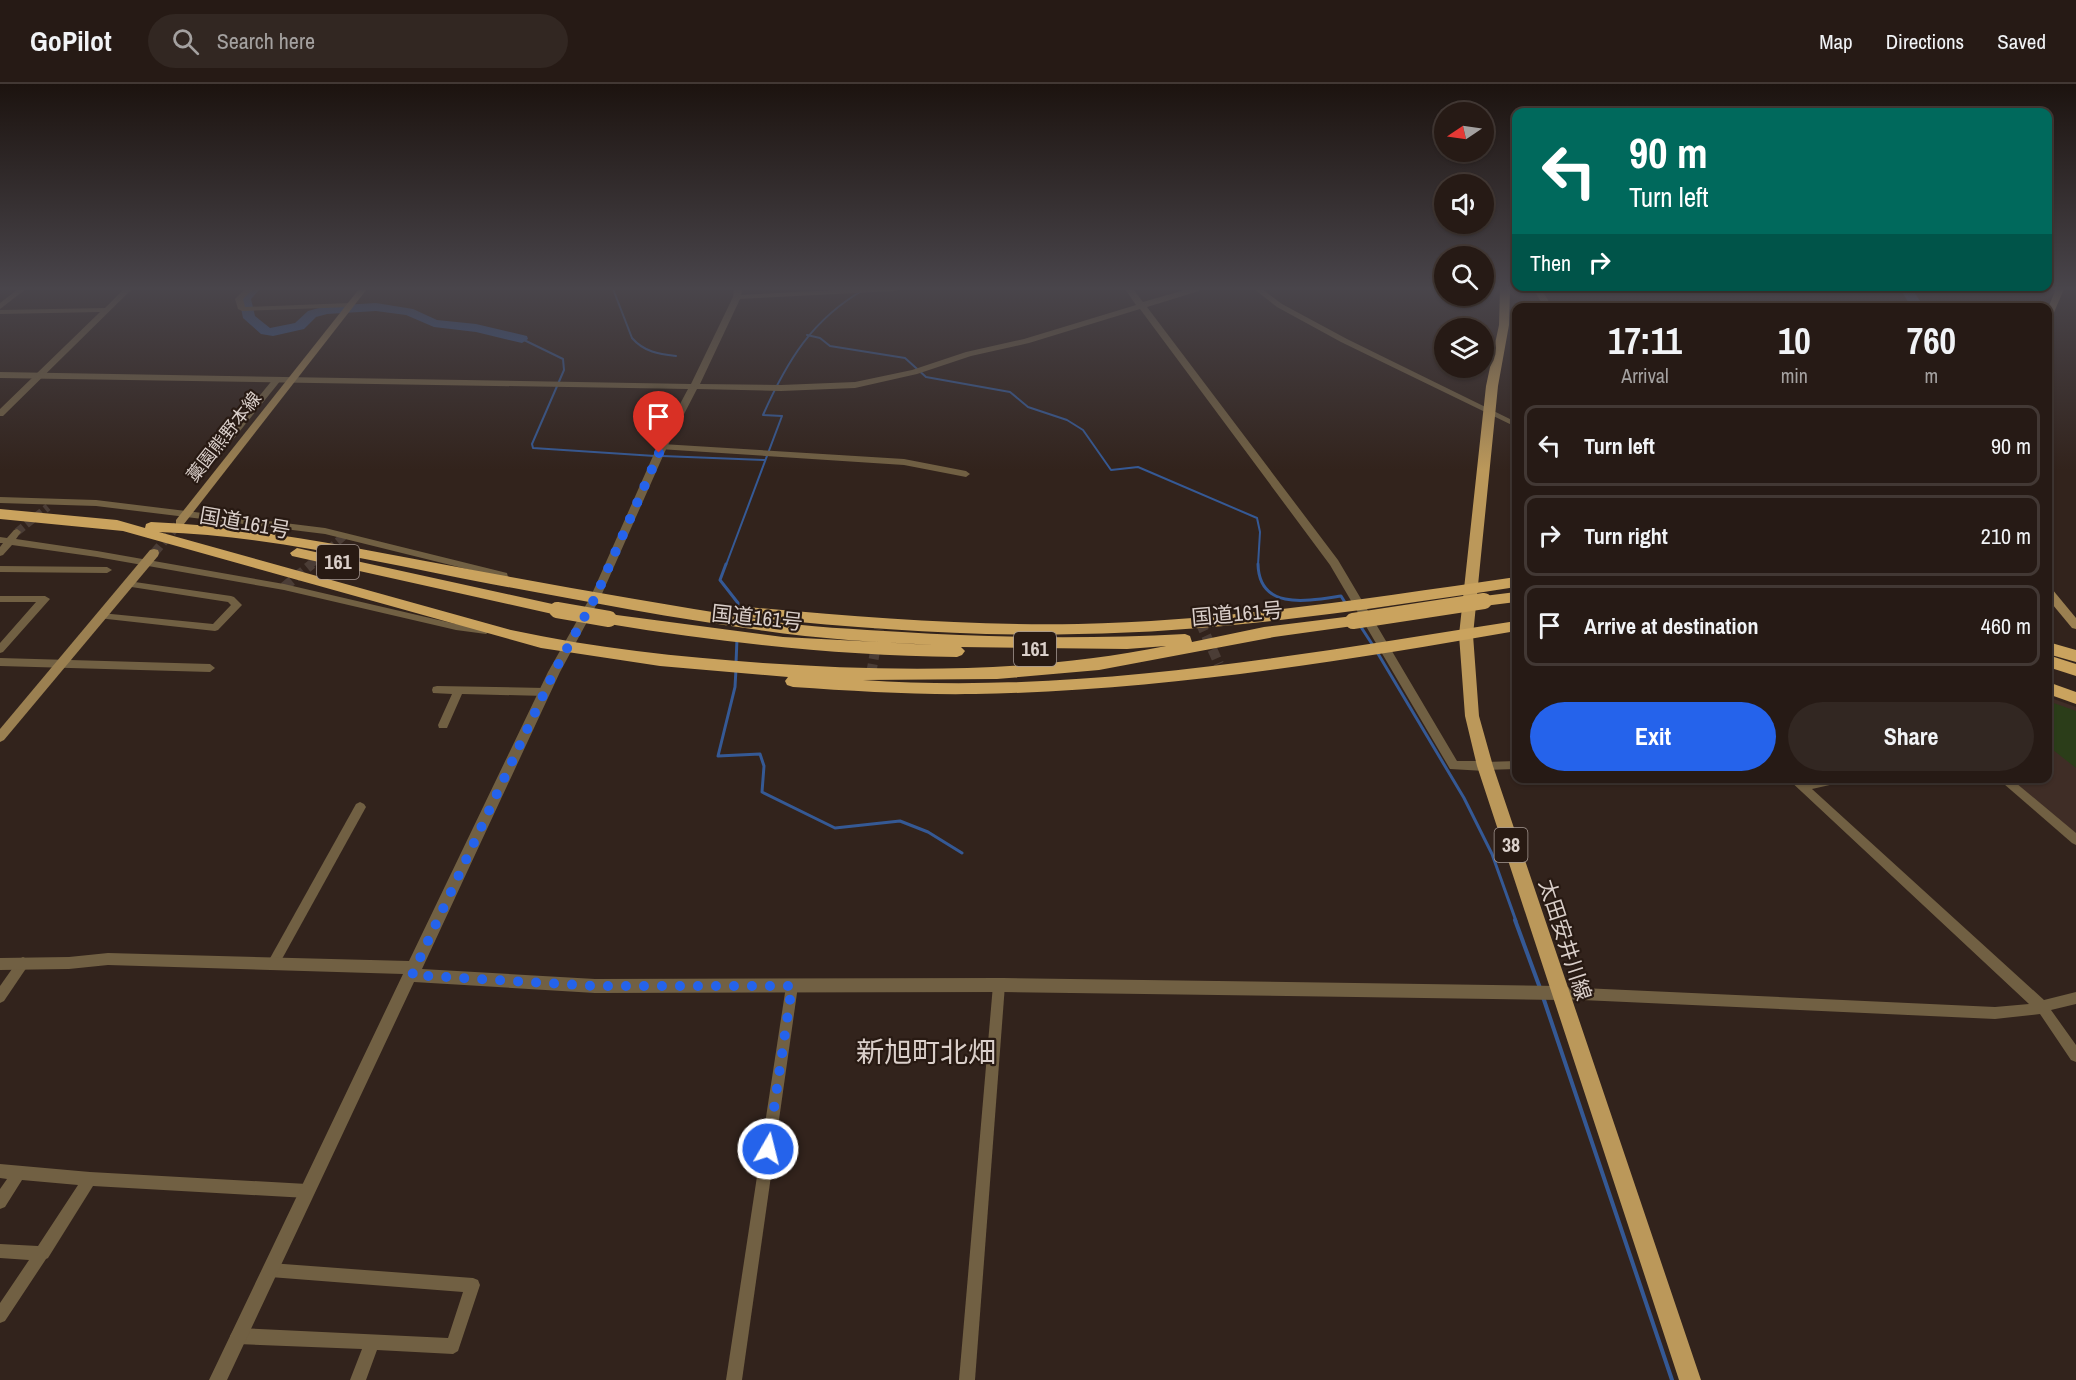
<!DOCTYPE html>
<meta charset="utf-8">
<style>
body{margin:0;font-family:"Archivo Narrow","Noto Sans JP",sans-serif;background:#322722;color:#f1f3f6;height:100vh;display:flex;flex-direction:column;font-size:22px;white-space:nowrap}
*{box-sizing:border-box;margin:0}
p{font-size:20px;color:#a4a1a0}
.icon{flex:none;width:33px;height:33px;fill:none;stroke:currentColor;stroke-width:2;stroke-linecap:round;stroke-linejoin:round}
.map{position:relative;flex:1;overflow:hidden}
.details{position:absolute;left:1512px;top:219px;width:540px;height:480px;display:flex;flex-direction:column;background:#261a15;border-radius:12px;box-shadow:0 2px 4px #0004,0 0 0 2px #423834}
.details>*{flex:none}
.hud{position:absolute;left:1512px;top:24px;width:540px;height:183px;border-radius:12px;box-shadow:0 2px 4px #0004,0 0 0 2px #423834;background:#00695c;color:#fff;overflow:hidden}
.needle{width:39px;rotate:257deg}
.controls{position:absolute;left:1434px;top:18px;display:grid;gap:12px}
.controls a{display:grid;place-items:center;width:60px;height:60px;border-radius:50%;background:#261a15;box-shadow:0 2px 4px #0004,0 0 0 2px #423834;font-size:30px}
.pin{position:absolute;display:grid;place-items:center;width:51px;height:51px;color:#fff;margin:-62px -26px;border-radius:50% 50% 50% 0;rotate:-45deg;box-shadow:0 0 6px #0007}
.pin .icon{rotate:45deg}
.me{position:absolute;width:66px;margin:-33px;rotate:8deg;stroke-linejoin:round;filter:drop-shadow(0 0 4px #0008)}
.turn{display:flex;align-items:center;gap:21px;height:126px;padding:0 18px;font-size:27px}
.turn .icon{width:78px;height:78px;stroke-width:2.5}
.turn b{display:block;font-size:42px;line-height:51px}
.then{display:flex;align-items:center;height:57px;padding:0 18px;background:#0003;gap:12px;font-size:22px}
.eta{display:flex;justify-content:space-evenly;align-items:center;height:102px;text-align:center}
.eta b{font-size:36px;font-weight:700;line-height:42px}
.button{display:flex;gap:12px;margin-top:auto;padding:12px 18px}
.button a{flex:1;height:69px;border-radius:36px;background:#2563eb;color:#fff;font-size:24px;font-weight:700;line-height:69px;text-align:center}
.button a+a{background:#322722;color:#f1f3f6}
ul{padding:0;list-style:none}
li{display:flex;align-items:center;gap:18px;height:81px;margin:0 12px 9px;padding:0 6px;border:3px solid #423834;border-radius:12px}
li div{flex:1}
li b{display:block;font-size:22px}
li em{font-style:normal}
header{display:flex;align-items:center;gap:36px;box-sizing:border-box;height:84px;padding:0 30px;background:#261a15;border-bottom:2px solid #423834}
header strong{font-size:28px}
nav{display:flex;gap:33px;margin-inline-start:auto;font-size:21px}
.search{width:420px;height:54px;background:#322722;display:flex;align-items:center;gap:15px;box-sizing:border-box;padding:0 21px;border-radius:33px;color:#a4a1a0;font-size:22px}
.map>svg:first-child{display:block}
.education{fill:#3f2d26}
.green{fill:#2b3d19}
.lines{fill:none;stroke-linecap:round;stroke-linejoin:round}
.stream-far2{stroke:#355995;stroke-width:2}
.stream-far1{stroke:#355995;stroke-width:3}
.stream{stroke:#355995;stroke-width:4}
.river{fill:#355995;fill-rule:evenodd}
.minor-tunnel-far1{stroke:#4b3d36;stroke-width:8;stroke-dasharray:8 4;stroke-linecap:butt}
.minor-tunnel{stroke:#4b3d36;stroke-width:10;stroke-dasharray:10 5;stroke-linecap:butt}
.secondary-tunnel{stroke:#4b3d36;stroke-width:9;stroke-dasharray:9 4.5;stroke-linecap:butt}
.minor{fill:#716043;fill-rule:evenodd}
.tertiary{fill:#716043;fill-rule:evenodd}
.secondary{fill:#9b8051;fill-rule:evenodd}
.primary{fill:#bb985a;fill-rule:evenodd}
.trunk{fill:#caa35e;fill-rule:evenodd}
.trunk-bridge{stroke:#caa35e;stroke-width:16}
.route{stroke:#2563eb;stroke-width:10;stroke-dasharray:0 18}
.labels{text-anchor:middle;stroke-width:4.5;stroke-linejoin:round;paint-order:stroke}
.far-street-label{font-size:18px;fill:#dacfca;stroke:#281a13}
.shield{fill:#281a13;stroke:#a59993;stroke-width:1.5}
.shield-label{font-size:20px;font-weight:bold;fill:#dacfca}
.street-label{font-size:21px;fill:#dacfca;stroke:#281a13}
.near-quarter-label{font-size:28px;fill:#dacfca;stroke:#281a13}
</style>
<header>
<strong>GoPilot</strong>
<div class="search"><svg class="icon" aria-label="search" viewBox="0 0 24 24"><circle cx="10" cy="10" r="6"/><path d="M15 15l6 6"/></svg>Search here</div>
<nav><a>Map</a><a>Directions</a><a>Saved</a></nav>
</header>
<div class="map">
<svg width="2076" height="1296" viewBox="0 0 2076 1296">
<rect width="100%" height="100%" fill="#32231c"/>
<polygon class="education" points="2048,613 2076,623 2076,751 2009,695 2048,694"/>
<polygon class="green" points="2048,617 2076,627 2076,684 2048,662"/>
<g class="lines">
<g class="stream-far2">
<path d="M613,205L632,254C644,268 659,270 676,272"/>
<polyline points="807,251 820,254 830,262 905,274 926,293 1010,308 1028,323 1067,336 1083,346 1111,386 1138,383 1257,434 1260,448 1258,481"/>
<polyline points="522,255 563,275 564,286 532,360 533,364 655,372"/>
<polyline points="662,372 765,376"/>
<path d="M726,481L782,332L763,331C787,277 812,235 865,205"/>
</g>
<g class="stream-far1">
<polyline points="726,480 720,496 738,519 737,534"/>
<path d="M1258,480C1259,527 1308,517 1341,512L1346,520"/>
<polyline points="1361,543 1374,563"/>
<polyline points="1377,568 1464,714 1492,770 1516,837"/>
<polyline points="736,579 737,555"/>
<polyline points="736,585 735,603 718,672 760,670 764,682 762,708 835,744 900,737 928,748 962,769"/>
</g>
<g class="stream">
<polyline points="1515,836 1540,904"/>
<polyline points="1543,913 1672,1296"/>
</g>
<g class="river">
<polygon points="247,205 260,205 251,215 255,232 270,244 295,239 308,227 326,222 376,219 413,225 437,236 476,240 527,252 528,255 522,259 476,248 434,243 406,231 376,227 327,230 316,233 304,245 273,252 261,250 243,234 239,214"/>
<polygon points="1900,205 1912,205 1925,224 1912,224"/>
</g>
<g class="minor-tunnel-far1">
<polyline points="17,448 48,423"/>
<polyline points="310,481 344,452"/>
</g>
<g class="minor-tunnel">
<polyline points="284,503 312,480"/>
<polyline points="1200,538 1219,580"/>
<polyline points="871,590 879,545"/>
</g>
<polyline class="secondary-tunnel" points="154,469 180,438"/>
<g class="minor">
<polygon points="18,205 26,205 0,225 0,219"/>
<polygon points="124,205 132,205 3,332 0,332 0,325 100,228 0,230 0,226 105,224"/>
<polygon points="245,205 253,205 243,215 245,223 350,219 354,221 350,223 242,227 238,225 235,215"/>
<polygon points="857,205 899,205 895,207 737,215 733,213 737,211"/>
<polygon points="1254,205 1262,205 1282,220 1347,255 1516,338 1516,343 1341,258 1277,223"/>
<polygon points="274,294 277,294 281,296 231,358 225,358 225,354"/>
<polygon points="662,360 904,375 966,387 970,390 966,393 904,381 659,365 658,363"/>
<polygon points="0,413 96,416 325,444 507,489 509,497 504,500 501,499 499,493 325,450 96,422 0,419"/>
<polygon points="17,445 21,448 16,455 97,467 284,500 456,540 486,542 491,546 486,550 456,546 284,506 97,473 12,461 3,471 0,472 0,463 3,459 0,459 0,453 7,454 14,446"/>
<polygon points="0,482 107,483 112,486 107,489 0,488"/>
<polygon points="128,497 231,512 234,513 242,521 218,546 215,547 98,534 96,532 101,529 213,540 231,521 228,518 125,502 123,500 125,498"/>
<polygon points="0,512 45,512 50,515 3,568 0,569 0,559 36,518 0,518"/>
<polygon points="0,574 210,580 215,584 210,588 0,582"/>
<polygon points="437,602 545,604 550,608 545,612 462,610 447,644 439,644 438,641 452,610 433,609 432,606 433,603"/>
<polygon points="1516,677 1516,685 1485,686 1481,685 1480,682 1481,679 1485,678"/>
<polygon points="1787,694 1800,694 1804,698 1821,694 1848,694 1843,698 1812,705 2044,916 2076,908 2076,920 2051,926 2076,961 2076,978 2071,976 2040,930 1995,935 1560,915 1556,913 1554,909 1556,905 1560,903 1995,923 2029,920"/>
<polygon points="1997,694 2010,694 2076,749 2076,761 2072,759"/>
<polygon points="360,718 364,720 366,723 277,884 273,886 269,884 267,880 269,876 356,720"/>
<polygon points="23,873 27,875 29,879 27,883 4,917 0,919 0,902 19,875"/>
<polygon points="999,895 1003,897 1005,901 975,1296 959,1296 993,901 995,897"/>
<polygon points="792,896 796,898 798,902 742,1296 726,1296 786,902 788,898"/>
<polygon points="0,1080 90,1088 307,1100 312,1102 314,1107 312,1112 307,1114 93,1102 48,1174 46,1175 5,1237 0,1239 0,1219 29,1176 0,1174 0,1160 38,1162 78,1101 22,1096 5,1123 0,1125 0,1105 7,1095 0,1094"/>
<polygon points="270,1179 473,1194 478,1196 480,1201 458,1267 453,1270 377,1266 366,1296 350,1296 362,1265 238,1260 233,1257 230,1252 233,1247 238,1244 448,1254 463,1208 270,1193 265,1191 263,1186 265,1181"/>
</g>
<g class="tertiary">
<polygon points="734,205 742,205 741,213 700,300 781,301 855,298 912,286 966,268 1024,255 1136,221 1125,205 1133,205 1143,218 1188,205 1200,205 1199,207 1147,223 1338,476 1457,677 1485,677 1489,679 1491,682 1489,685 1485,687 1450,685 1330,481 1140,225 1029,259 971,272 917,290 855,304 781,307 697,305 667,363 601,512 560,588 422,885 595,895 1003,894 1560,902 1565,904 1567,909 1565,914 1560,916 1003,908 595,909 414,898 227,1296 209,1296 403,890 108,881 69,885 0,886 0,874 69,873 108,869 409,877 548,588 591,512 657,363 688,305 0,294 0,288 691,300 733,213"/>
<polygon points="1533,205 1541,205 1553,224 1545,224"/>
</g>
<g class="secondary">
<polygon points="359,205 367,205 184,440 176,440 176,436"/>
<polygon points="2056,205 2064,205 2052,233 2048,235 2048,224"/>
<polygon points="154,465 158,466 159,469 158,472 4,656 0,658 0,645 150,466"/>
<polygon points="2048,504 2052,505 2076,534 2076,545 2072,544 2048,515"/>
</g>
<polygon class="primary" points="1500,205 1510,205 1509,241 1498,302 1473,551 1479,632 1493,682 1701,1296 1679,1296 1477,682 1465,632 1459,551 1486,302 1499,241"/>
<g class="trunk">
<path d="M0,425L117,436L145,444L146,440L151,438C247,442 341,461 436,479C542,499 649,518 756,535C804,543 854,545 902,548C996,554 1091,555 1185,550L1190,552L1192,558L1264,543L1353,532L1358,533L1361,537L1358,541L1353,542L1274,553L1099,586L997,595L863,596C1081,611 1302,570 1516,537V547C1338,578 1156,607 975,610C914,611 854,607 793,603L787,601L785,597L788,593L660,582L541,564L123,447L0,435ZM159,448C271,452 381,479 491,500C579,516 669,534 759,546C817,555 876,558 935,561L783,553L609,530L604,531L601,535L604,539L609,540C725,559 840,572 957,573L962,571L965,567L961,563L1127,565L1166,562C1034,589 897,588 763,579C679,573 594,564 511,546Z"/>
<polygon points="297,464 557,521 562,522 565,526 562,530 557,531 292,472 290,469"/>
<path d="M1516,493V503C1371,525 1225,548 1078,550C968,553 857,544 747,533L742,532L739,528L742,524L747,523C857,533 968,542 1078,540C1225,537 1371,514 1516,493Z"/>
<polygon points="1516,508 1516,518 1484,522 1477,517 1484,512"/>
<polygon points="2048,558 2076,566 2076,578 2048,570"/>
<polygon points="2048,571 2076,580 2076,592 2048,583"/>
<polygon points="2048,598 2076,608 2076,620 2048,610"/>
</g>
<g class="trunk-bridge">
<polyline points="557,526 609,535"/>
<polyline points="1353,537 1484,517"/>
</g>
</g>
<linearGradient id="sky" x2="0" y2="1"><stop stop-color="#1c130f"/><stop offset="0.53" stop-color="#49454b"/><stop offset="1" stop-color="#49454b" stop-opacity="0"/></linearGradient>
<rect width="2076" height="386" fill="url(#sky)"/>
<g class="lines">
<polyline class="route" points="659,369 596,512 554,588 412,891 595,902 792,902 768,1065"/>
</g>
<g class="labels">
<g class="far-street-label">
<text transform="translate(224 353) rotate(-52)" y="6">藁園熊野本線</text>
</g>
<g class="shield">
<rect x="317" y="461" width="42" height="34" rx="4.5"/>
<rect x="1014" y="548" width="42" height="34" rx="4.5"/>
<rect x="1494.5" y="744" width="33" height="34" rx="4.5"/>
</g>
<g class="shield-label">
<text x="338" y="485">161</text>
<text x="1035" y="572">161</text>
<text x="1511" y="768">38</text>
</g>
<g class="street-label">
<text transform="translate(245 439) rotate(10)" y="7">国道161号</text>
<text transform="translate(1237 530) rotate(-5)" y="7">国道161号</text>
<text transform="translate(757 534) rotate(6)" y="7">国道161号</text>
<text transform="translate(1565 856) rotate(72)" y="7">太田安井川線</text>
</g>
<g class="near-quarter-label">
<text x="926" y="978">新旭町北畑</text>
</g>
</g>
</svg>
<div class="controls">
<a><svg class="needle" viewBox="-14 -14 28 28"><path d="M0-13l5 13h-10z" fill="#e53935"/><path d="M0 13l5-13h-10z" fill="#a4a1a0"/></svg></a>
<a><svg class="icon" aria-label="sound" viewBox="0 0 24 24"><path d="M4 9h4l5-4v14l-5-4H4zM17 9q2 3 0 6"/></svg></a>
<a><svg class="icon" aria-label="search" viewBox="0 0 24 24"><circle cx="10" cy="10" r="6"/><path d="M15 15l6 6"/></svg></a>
<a><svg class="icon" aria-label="layers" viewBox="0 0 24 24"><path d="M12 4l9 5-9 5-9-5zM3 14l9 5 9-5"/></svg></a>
</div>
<div class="pin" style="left:659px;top:369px;background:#d93025"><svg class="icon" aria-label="arrive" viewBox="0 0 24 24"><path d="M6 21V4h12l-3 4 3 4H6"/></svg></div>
<svg class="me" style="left:768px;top:1065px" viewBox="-20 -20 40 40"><circle r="17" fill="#2563eb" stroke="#fff" stroke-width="3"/><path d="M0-11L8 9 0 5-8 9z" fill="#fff"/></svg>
<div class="hud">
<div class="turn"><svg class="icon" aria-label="left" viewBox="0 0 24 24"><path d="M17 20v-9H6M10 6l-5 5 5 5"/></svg><div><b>90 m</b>Turn left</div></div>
<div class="then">Then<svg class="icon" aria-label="right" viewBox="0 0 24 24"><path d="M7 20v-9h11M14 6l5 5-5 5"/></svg></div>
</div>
<section class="details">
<div class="eta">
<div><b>17:11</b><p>Arrival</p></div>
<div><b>10</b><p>min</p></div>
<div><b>760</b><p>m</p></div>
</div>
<ul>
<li><svg class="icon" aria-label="left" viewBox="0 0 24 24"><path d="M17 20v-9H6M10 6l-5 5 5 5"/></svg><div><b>Turn left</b></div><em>90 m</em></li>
<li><svg class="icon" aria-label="right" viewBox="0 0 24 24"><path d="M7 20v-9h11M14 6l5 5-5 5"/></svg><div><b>Turn right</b></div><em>210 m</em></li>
<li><svg class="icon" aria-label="arrive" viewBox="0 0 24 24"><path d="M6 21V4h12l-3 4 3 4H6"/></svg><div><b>Arrive at destination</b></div><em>460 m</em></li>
</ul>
<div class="button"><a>Exit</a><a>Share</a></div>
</section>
</div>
